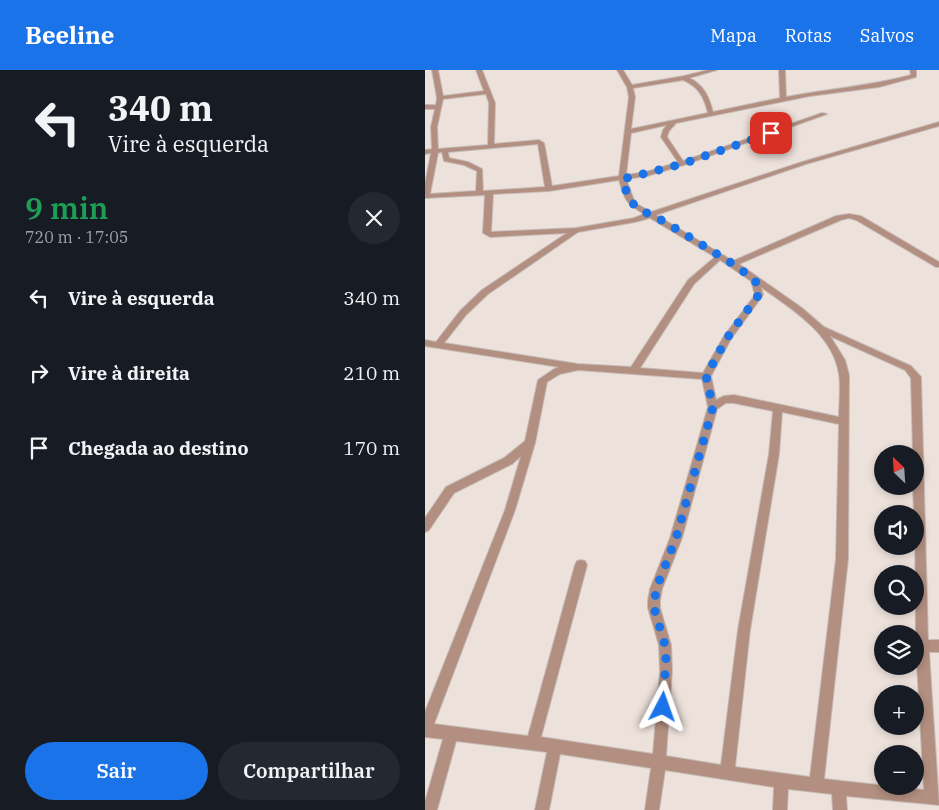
<!DOCTYPE html>
<html lang="pt">
<meta charset="utf-8">
<style>
body{margin:0;font-family:"IBM Plex Serif",serif;background:#242831;color:#f1f3f6;height:100vh;display:flex;flex-direction:column;font-size:19px;white-space:nowrap}
*{box-sizing:border-box;margin:0}
p{font-size:16px;color:#9ea1a6}
.icon{flex:none;width:28px;height:28px;fill:none;stroke:currentColor;stroke-width:2;stroke-linecap:round;stroke-linejoin:round}
.map{position:relative;flex:1;overflow:hidden}
.details{display:flex;flex-direction:column;background:#171b24;width:425px}
.details>*{flex:none}
.guide{background:#171b24;color:#f1f3f6;overflow:hidden}
.needle{width:32px;rotate:335deg}
.tools{position:absolute;left:449px;top:375px;display:grid;gap:10px}
.tools a{display:grid;place-items:center;width:50px;height:50px;border-radius:50%;background:#171b24;box-shadow:0 2px 8px #0003;font-size:25px}
.pin{position:absolute;display:grid;place-items:center;width:42px;height:42px;color:#fff;margin:-21px;border-radius:10px;box-shadow:0 2px 8px #0006}
.me{position:absolute;width:55px;margin:-28px;rotate:4deg;stroke-linejoin:round;filter:drop-shadow(0 0 4px #0008)}
.turn{display:flex;align-items:center;gap:18px;height:105px;padding:0 25px;font-size:22px}
.turn .icon{width:65px;height:65px;stroke-width:2.5}
.turn b{display:block;font-size:35px;line-height:42px}
.round{display:grid;place-items:center;flex:none;width:52px;height:52px;border-radius:26px;background:#242831}
.overview{display:flex;align-items:center;justify-content:space-between;height:85px;padding:0 25px}
h1{font-size:30px;font-weight:600;line-height:38px;color:#1e9e55}
.primary-button{display:flex;gap:10px;margin-top:auto;padding:10px 25px}
.primary-button a{flex:1;height:58px;border-radius:30px;background:#1a73e8;color:#fff;font-size:20px;font-weight:600;line-height:58px;text-align:center}
.primary-button a+a{background:#242831;color:#f1f3f6}
ul{padding:0;list-style:none}
li{display:flex;align-items:center;gap:15px;height:75px;padding:0 25px}
li div{flex:1}
li b{display:block;font-size:19px}
li em{font-style:normal}
header{display:flex;align-items:center;gap:30px;box-sizing:border-box;height:70px;padding:0 25px;background:#1a73e8;color:#fff}
header strong{font-size:24px}
nav{display:flex;gap:28px;margin-inline-start:auto;font-size:18px}
main{display:flex;flex:1;min-height:0}
.map>svg:first-child{display:block}
.lines{fill:none;stroke-linecap:round;stroke-linejoin:round}
.street-casing{stroke:#c6bcb7;stroke-width:2}
.street{fill:#b28f80;fill-rule:evenodd}
.route{stroke:#1a73e8;stroke-width:9;stroke-dasharray:0 16.2}
</style>
<header>
<strong>Beeline</strong>
<nav><a>Mapa</a><a>Rotas</a><a>Salvos</a></nav>
</header>
<main>
<section class="details">
<div class="guide">
<div class="turn"><svg class="icon" aria-label="left" viewBox="0 0 24 24"><path d="M17 20v-9H6M10 6l-5 5 5 5"/></svg><div><b>340 m</b>Vire à esquerda</div></div>
</div>
<div class="overview"><div><h1>9 min</h1><p>720 m · 17:05</p></div><a class="round"><svg class="icon" aria-label="close" viewBox="0 0 24 24"><path d="M6 6l12 12M18 6L6 18"/></svg></a></div>
<ul>
<li><svg class="icon" aria-label="left" viewBox="0 0 24 24"><path d="M17 20v-9H6M10 6l-5 5 5 5"/></svg><div><b>Vire à esquerda</b></div><em>340 m</em></li>
<li><svg class="icon" aria-label="right" viewBox="0 0 24 24"><path d="M7 20v-9h11M14 6l5 5-5 5"/></svg><div><b>Vire à direita</b></div><em>210 m</em></li>
<li><svg class="icon" aria-label="arrive" viewBox="0 0 24 24"><path d="M6 21V4h12l-3 4 3 4H6"/></svg><div><b>Chegada ao destino</b></div><em>170 m</em></li>
</ul>
<div class="primary-button"><a>Sair</a><a>Compartilhar</a></div>
</section>
<div class="map">
<svg width="514" height="740" viewBox="0 0 514 740">
<rect width="100%" height="100%" fill="#ede1db"/>
<g class="lines">
<defs>
<path id="street" d="M7,0H13L18,26L59,21L51,0H57L70,33L69,74L114,70L119,73L127,116L194,106L204,27L202,17L192,0H198L207,15L259,6L283,0H292L264,8C279,15 284,27 288,42L355,28L354,0H360L361,27C403,19 445,16 486,5L485,0H491V7L454,17L385,26L251,53L244,61L242,67L258,91L397,43L402,44L259,95L222,106L201,109L210,133L226,142L377,92L514,52V56L381,94L231,145L308,191L411,146L424,144L436,146L514,192V197H511L431,150L424,148L416,150L314,194L377,238L399,257L486,296L496,307L503,570H514V582H504L514,735L421,726L422,740H408L407,724L363,719L362,740H348L349,717L240,700L234,740H220L226,698L135,684L124,740H110L122,682L31,671L12,740H0V732L18,669L0,667V642L80,440L96,386L87,394L29,423L4,460L0,462V448L21,417L79,388L100,371L113,310L129,299L134,297L0,276V270L11,272L35,241L57,220L142,163L65,167L58,163L60,125L0,128V114L6,83L0,84V80L7,79L6,57L10,39H0V35H11L12,28ZM258,10C274,17 279,27 283,43L206,59L210,27L208,18ZM61,24L64,33L63,75L13,79L12,57L18,29ZM242,55L238,60L236,67L253,92L221,102L201,105L206,63ZM113,74L120,117L58,121L57,99L43,92L24,88L23,82ZM17,82L19,91L39,95L52,101L51,121L5,124L13,83ZM194,110C200,131 201,133 219,144L209,148L151,158L66,162L68,124L124,121ZM225,148L290,187L263,210L206,297L153,294L19,273L41,245L63,224L153,162L210,152ZM295,190L326,211L330,225L299,266L278,303L215,298L269,214ZM336,217C367,239 408,264 414,304C416,318 414,333 414,347L309,325L299,326L291,330L286,306L306,269L338,225ZM405,266L480,300L486,308L488,384H490V416H488L489,444H490L491,576L499,720L399,709L423,489L424,305L420,290ZM153,300L277,309L283,337L245,468L225,519L223,530V538L234,575L235,601L228,684L116,667L162,495L160,491L156,490L152,491L150,495L103,666L9,654L90,440L110,373L122,312L135,304ZM301,333H309L348,341L344,384L313,560L296,695L241,686L247,601L246,575L235,538V530L237,519L257,468L292,339ZM357,342L414,354L411,489L385,707L310,697L325,560L354,384Z"/>
</defs>
<use href="#street" class="street-casing"/>
<use href="#street" class="street"/>
</g>
<g class="lines">
<polyline class="route" points="238,637 241,587 240,575 229,538 231,519 251,468 288,337 281,306 302,268 335,223 330,210 308,194 240,152 212,138 203,128 198,109 257,94 346,63"/>
</g>
</svg>
<div class="tools">
<a><svg class="needle" viewBox="-14 -14 28 28"><path d="M0-13l5 13h-10z" fill="#e53935"/><path d="M0 13l5-13h-10z" fill="#9ea1a6"/></svg></a>
<a><svg class="icon" aria-label="sound" viewBox="0 0 24 24"><path d="M4 9h4l5-4v14l-5-4H4zM17 9q2 3 0 6"/></svg></a>
<a><svg class="icon" aria-label="search" viewBox="0 0 24 24"><circle cx="10" cy="10" r="6"/><path d="M15 15l6 6"/></svg></a>
<a><svg class="icon" aria-label="layers" viewBox="0 0 24 24"><path d="M12 4l9 5-9 5-9-5zM3 14l9 5 9-5"/></svg></a>
<a>+</a>
<a>−</a>
</div>
<div class="pin" style="left:346px;top:63px;background:#d93025"><svg class="icon" aria-label="arrive" viewBox="0 0 24 24"><path d="M6 21V4h12l-3 4 3 4H6"/></svg></div>
<svg class="me" style="left:238px;top:637px" viewBox="-20 -20 40 40"><path d="M0-17L14 15 0 8-14 15z" fill="#1a73e8" stroke="#fff" stroke-width="4"/></svg>
</div>
</main>
